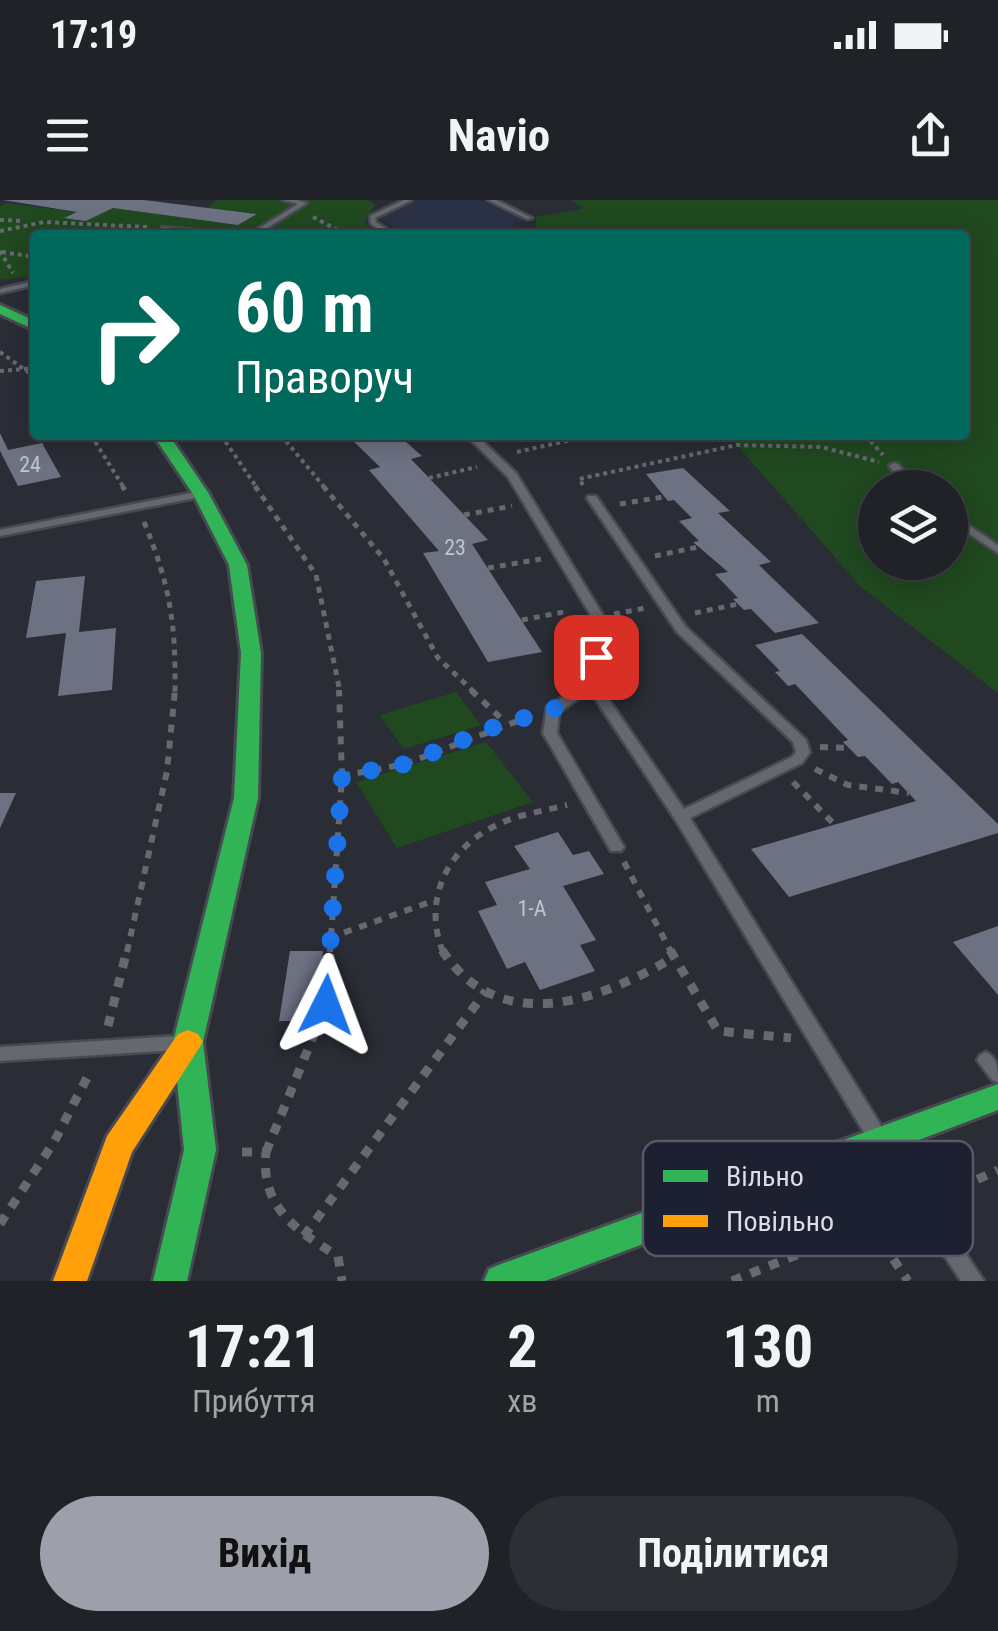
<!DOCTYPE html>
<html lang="uk">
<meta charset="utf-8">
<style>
body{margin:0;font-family:"Roboto Condensed",sans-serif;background:#2d2f34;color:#f1f3f6;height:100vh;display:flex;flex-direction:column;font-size:38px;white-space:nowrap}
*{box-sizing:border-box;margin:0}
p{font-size:32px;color:#a2a4a8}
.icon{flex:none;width:55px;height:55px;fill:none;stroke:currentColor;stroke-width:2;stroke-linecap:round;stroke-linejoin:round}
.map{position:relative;height:1081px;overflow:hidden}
.details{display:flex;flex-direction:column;background:#202228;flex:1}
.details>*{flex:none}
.banner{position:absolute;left:30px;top:30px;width:940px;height:210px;border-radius:10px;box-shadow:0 5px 25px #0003,0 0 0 2px #3d3f45;background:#00695c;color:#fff;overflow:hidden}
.tools{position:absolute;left:858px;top:270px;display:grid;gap:20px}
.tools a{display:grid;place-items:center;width:110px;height:110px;border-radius:50%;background:#202228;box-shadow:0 5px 25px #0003,0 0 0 2px #3d3f45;font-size:50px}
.pin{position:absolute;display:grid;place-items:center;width:85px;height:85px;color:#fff;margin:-42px;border-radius:20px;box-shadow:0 5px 15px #0006}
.me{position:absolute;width:110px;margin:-55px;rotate:3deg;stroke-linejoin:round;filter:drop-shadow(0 0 8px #0008)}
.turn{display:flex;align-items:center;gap:35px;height:210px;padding:0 40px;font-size:45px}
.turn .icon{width:130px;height:130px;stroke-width:2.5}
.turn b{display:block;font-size:70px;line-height:85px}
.eta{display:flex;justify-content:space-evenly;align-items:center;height:170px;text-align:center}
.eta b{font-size:60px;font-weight:700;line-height:70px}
.primary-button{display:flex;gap:20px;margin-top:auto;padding:20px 40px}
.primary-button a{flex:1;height:115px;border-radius:60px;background:#9da0aa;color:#111;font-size:40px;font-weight:700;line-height:115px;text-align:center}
.primary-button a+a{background:#2d2f34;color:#f1f3f6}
.status{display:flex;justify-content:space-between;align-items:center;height:70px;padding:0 50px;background:#202228;direction:ltr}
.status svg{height:28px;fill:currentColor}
header{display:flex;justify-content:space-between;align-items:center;height:130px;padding:0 40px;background:#202228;font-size:45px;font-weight:700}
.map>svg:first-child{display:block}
.built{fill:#2c3246}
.green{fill:#204920;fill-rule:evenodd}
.building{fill:#6d7283}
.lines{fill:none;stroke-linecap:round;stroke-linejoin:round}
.lane-casing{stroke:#484a52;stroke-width:5}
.fast-casing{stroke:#484a52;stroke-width:6}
.slow-casing{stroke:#484a52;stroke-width:6}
.path-far3{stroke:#666970;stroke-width:4;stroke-dasharray:4 4;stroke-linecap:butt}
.path-far2{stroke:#666970;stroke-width:5;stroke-dasharray:6 6;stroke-linecap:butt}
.path-far1{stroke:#666970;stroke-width:6;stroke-dasharray:8 8;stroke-linecap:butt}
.path{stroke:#666970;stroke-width:9;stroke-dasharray:10 10;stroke-linecap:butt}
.lane{fill:#66686f;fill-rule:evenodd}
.fast{fill:#30b455;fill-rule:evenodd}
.slow{fill:#ff9f0a;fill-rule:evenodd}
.route{stroke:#1a73e8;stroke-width:18;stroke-dasharray:0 32.4}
.labels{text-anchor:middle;stroke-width:10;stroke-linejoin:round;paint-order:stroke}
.number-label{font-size:22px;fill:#c0c3d0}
.key{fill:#1c2030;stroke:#555968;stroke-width:2.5}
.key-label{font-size:28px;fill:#dbdee9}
</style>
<div class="status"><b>17:19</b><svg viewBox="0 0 49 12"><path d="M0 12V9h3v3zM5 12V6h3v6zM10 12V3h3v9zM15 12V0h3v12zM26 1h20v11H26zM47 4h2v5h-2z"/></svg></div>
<header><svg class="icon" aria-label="menu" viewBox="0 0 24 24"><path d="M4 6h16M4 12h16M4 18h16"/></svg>Navio<svg class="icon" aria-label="share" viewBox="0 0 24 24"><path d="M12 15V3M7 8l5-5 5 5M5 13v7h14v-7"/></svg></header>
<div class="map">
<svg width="998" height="1081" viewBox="0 0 998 1081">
<rect width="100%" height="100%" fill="#2a2d35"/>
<polygon class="built" points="415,0 479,0 525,20 512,23 531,32 408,35 376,17"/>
<g class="green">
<polygon points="216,0 368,0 375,5 366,17 366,25 382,35 35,35 35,76 0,80 0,6 7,3 77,12 86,21 113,8 238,25 255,15 207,8"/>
<path d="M571,0H998V493L861,387L728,235H965V35H536V17L583,9ZM875,288H950V362H875Z"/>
<polygon points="456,492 481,525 404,549 379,515"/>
<polygon points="486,542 533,602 397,648 356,582"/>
</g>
<g class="building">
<polygon points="3,0 144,0 257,14 238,25 113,8 86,21 64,18 77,12"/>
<polygon points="0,233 8,250 42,243 61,277 18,286 0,251"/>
<polygon points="347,235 398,235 422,256 411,259 488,340 472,344 542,452 488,462 423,353 439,351 369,270 380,267"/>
<polygon points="683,268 730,311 718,313 771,362 759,365 819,423 775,433 751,409 744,410 733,399 738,398 715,374 728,372 693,342 699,341 679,321 692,318 674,300 668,301 646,274"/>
<polygon points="85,376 79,432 116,428 112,490 58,496 66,433 26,438 36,381"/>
<polygon points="802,434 998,624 998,633 789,697 751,649 916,601 898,582 892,584 865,556 858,557 843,542 848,540 795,484 788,486 775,472 780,471 755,445"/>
<polygon points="0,593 16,593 0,628"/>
<polygon points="558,632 573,655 589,651 604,674 563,686 596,740 580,745 595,771 540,790 525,762 507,769 478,711 497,705 485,682 530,669 514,646"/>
<polygon points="998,726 998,795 953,742"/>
<polygon points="290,751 323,751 314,821 279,821"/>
</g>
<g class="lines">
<defs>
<g id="lane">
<polygon points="283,0 297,0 307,3 256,35 248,35 298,4"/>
<polygon points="404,0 412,0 375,18 376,22 395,35 387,35 371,24 370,16"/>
<polygon points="488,0 496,0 532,18 527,19"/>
<polygon points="162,27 223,33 226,35 164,30"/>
<polygon points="35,81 35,85 0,93 0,89"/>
<polygon points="466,235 476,235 516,273 604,417 598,484 684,609 792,557 796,552 793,542 677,432 587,298 588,296 596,296 685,426 806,540 810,552 802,563 690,618 888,937 984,1081 961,1081 874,949 675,619 590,491 559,512 557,533 624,647 621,651 611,651 543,533 547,507 586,482 592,417 508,277"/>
<polygon points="894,263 898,264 919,288 908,288 889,266"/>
<polygon points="201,291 206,294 205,296 0,336 0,330"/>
<polygon points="950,313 998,345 998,353 950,321"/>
<polygon points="178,836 184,838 187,843 184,848 178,850 0,861 0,847"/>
<path d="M986,852C998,858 998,869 998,883L992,880L977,860L980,855Z"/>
</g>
<g id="fast">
<polygon points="0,105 35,121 35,130 0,114"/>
<polygon points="153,235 169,235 209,294 247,365 261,453 258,598 203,842 216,950 187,1081 153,1081 184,950 173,842 234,598 241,453 229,365 193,294"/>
<polygon points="998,884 998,910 545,1081 484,1081 489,1069 501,1064"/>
</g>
<polygon id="slow" points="188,830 198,834 203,842 132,952 87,1081 53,1081 107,936 178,834"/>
</defs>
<use href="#lane" class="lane-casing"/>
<use href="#fast" class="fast-casing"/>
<use href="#slow" class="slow-casing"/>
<g class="path-far3">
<polyline points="313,17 347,35"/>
<polyline points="0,20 24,21"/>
<polyline points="0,31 44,22 147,27"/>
<polyline points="0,51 13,73"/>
<polyline points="2,52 35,57"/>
<polyline points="0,152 35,177"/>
<polyline points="0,171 35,168"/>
<polyline points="91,235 124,288"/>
<polyline points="221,235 257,288"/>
<polyline points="281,235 325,288"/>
<polyline points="865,235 883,255"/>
<polyline points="403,239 421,235"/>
<polyline points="517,252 594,235"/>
<polyline points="429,278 477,267"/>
<polyline points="583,285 579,279 737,245 821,247 879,262"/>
</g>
<g class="path-far2">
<polyline points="122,286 125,290"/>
<polyline points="255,286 316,375 340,492"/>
<polyline points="323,286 384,359 438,458 474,492"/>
<polyline points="620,304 663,297"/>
<polyline points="464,315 512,306"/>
<path d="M144,322C170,385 176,424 175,492"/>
<polyline points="655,356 698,347"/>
<polyline points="488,368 541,359"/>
<polyline points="695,413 738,404"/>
<polyline points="614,414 646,408"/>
<polyline points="522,420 569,411"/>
</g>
<g class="path-far1">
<polyline points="471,490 506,523"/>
<polyline points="820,547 849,548"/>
<polyline points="815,569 848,585 909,593"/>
<polyline points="342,576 405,564 531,516"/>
<polyline points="793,582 834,624"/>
<polyline points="624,662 671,752"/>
<polyline points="329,738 430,702"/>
<polyline points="127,752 167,571 175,490"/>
<polyline points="330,752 342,576 339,490"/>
<path d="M443,752C422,700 447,647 499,624C520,614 544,611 567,605"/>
</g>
<g class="path">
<path d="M442,750C500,839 601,800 674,757"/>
<polyline points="670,750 718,831 791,838"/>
<polyline points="108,826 127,750"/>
<path d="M242,952H266C260,1006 296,1031 338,1056L342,1081"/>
<polyline points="266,952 326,805 330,750"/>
<polyline points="941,996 998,970"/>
<polyline points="0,1024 54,942 91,870"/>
<polyline points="871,1026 908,1081"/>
<polyline points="304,1036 486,791"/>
<polyline points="732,1081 898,1014"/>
</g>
<use href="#lane" class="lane"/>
<use href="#fast" class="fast"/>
<use href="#slow" class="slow"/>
</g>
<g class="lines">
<polyline class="route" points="326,805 342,576 405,564 499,525 552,510 592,484 596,457"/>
</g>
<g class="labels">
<g class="number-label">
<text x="30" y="272">24</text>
<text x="455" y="355">23</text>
<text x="532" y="716">1-А</text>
</g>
</g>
<rect x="643" y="941" width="330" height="115" rx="15" class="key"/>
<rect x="663" y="970" width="45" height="12" fill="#30b455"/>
<rect x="663" y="1015" width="45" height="12" fill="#ff9f0a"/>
<g class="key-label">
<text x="726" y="986">Вільно</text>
<text x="726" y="1031">Повільно</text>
</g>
</svg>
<div class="tools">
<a><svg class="icon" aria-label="layers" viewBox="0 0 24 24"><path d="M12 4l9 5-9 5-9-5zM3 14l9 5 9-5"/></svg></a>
</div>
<div class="pin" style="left:596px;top:457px;background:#d93025"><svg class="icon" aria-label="arrive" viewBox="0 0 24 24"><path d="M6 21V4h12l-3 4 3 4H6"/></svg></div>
<svg class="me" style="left:326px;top:805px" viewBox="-20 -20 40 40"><path d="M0-17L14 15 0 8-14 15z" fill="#1a73e8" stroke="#fff" stroke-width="4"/></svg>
<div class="banner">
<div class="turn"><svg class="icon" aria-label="right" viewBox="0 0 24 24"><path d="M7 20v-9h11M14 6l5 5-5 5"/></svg><div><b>60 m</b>Праворуч</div></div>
</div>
</div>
<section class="details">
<div class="eta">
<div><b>17:21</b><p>Прибуття</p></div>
<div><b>2</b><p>хв</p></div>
<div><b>130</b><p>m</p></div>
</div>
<div class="primary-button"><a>Вихід</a><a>Поділитися</a></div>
</section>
